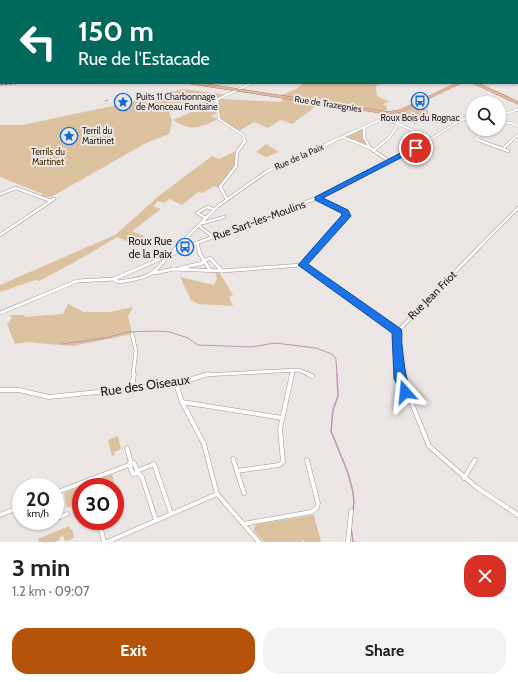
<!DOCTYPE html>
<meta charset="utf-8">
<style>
body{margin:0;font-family:Cabin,sans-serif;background:#f2f2f2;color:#222;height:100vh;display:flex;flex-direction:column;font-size:15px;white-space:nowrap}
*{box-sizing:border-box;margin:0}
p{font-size:13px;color:#767676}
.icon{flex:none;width:22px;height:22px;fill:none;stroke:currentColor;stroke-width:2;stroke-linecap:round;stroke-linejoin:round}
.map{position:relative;height:542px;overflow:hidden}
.side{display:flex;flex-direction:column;background:#fff;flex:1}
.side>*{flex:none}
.guide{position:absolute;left:0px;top:0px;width:518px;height:84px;box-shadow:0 1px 3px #0004;background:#00695c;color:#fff;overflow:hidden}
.buttons{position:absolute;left:466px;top:96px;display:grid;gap:8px}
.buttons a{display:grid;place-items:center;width:40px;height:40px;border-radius:50%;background:#fff;box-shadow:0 1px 3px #0004;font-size:20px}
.speed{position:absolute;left:12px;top:478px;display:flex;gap:8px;font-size:20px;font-weight:700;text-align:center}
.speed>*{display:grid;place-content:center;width:52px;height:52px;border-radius:50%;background:#fff;box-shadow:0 1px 3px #0004;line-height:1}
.speed small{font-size:10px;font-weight:400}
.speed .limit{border:6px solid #d22;background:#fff;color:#111}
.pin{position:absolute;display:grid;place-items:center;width:34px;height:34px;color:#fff;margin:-17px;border:2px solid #fff;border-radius:50%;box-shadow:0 1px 4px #0007}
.me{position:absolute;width:44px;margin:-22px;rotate:342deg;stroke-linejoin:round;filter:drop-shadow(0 0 3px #0008)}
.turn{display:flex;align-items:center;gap:14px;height:84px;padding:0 12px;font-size:18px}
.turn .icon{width:52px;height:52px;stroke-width:2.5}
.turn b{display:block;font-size:28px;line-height:34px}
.round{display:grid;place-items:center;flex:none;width:42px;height:42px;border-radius:16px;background:#f2f2f2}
.head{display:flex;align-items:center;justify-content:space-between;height:68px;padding:0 12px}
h1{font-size:24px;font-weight:800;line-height:30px}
.action{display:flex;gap:8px;margin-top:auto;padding:8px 12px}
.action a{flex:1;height:46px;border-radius:16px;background:#b45309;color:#fff;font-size:16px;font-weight:800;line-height:46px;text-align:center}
.action a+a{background:#f2f2f2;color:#222}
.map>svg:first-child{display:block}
.green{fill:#dcc19e}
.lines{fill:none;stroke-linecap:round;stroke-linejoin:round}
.stream-far1{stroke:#bf93b7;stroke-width:1}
.stream{stroke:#bf93b7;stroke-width:1.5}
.minor-far4-casing{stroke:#9e9897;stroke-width:2}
.minor-far3-casing{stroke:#9e9897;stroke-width:2.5}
.minor-far2-casing{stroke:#9e9897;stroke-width:3.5}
.minor-far1-casing{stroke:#9e9897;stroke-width:4}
.minor-casing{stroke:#9e9897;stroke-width:5}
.major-casing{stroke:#926348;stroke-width:3}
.minor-far4{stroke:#fff;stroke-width:1.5}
.minor-far3{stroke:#fff;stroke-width:2}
.minor-far2{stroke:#fff;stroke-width:2.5}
.minor-far1{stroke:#fff;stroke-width:3}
.minor{stroke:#fff;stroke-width:4}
.major{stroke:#e1b69e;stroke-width:2.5}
.rail{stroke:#878382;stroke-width:1;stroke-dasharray:3 1.5;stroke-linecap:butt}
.route{fill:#1a73e8;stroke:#114b97}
.labels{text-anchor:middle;stroke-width:4;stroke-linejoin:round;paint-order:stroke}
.far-poi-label{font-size:9px;fill:#252322;stroke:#ebe5e4;text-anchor:start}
.far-street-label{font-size:9px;fill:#252322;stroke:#ebe5e4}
.far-park-label{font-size:9px;fill:#402902;stroke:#ebe5e4}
.street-label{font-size:11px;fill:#252322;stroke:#ebe5e4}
.poi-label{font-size:11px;fill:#252322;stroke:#ebe5e4;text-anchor:end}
.near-street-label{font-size:13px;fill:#252322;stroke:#ebe5e4}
</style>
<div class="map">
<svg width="518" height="542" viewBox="0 0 518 542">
<rect width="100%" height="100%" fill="#ebe5e4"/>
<g class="green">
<polygon points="304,83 382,83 376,86 377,96 390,102 385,103 383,105 387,106 387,110 381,112 361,109 364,107 360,109 279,96 296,89"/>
<polygon points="183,89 228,95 218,99 209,100 211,102 206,104 196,100 178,106 180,107 169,112 172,121 169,134 146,143 51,197 41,196 43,194 0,177 0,125 22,125 141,100 151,100 150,98"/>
<polygon points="283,98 319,104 292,124 281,120 268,128 254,122 239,131 220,119 218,103 220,99 281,102"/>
<path d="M214,102V105L217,106L218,113L215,112L217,113L211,116L218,119C199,128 193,132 173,120Z"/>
<polygon points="414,105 428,110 429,117 415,124 397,117 401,115 397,113"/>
<polygon points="362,129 364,130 363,137 366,144 363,145 345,137"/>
<polygon points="266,144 279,152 266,157 256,152"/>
<polygon points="234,152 237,152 235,167 219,188 214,186 203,193 198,192 182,205 169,199 164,203 158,201 153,206 161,209 132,231 144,236 134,244 117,237 75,262 39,281 35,280 0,292 0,285 115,235 160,195 212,156 219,159"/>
<polygon points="215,272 219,272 233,295 229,297 233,306 198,304 191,300 180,277 214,285 217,279"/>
<polygon points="68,304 83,312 110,312 133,307 128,316 132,334 73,346 26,342 15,344 7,324 12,318 10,315 25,315 24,317 63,314"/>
<polygon points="118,436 121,449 114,452 115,455 112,456 108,440"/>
<polygon points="112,474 118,496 115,497 115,487 105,487 103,480 98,482 98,486 95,487 95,483 97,480"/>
<polygon points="85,485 89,487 81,487 80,493 77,494 79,503 67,508 64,493"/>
<polygon points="314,515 321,542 305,542 304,540 301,542 264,542 254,531 254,527 257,524"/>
<polygon points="69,526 70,530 72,529 74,537 69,541 68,540 65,541 63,535 60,537 60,540 55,542 39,542 38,539"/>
</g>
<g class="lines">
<g class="stream-far1">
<polyline points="105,101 108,100"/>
<polyline points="62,344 106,338 127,332 155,331 170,332 188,338 198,345 251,347 275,343 316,348 332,354 336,359 337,375"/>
</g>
<polyline class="stream" points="337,374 338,396 333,410 331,431 348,473 353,492 354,502 351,527 353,542"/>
<defs>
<g id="minor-far4">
<polyline points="369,0 377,1"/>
<polyline points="394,0 398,0"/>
<polyline points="423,0 432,1"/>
<polyline points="21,1 31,1"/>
<polyline points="79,1 83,0"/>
<polyline points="97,1 103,1"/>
</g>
<g id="minor-far3">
<polyline points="217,100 219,119"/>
<polyline points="193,111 252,83"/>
<polyline points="499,114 508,113 518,109"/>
<polyline points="384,118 412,130 422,142"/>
<polyline points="219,119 243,135 245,142"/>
<polyline points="499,122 510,123 518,126"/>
<polyline points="364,127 364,138 367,142"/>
<polyline points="342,137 355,142"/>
<polyline points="331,142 391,115"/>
<polyline points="384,142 390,137 398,124"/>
<polyline points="426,142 456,123 473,115"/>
<polyline points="484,142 475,139 488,129"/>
<polyline points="510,142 518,135"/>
</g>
<g id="minor-far2">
<polyline points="353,141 370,148 389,161"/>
<polyline points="366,141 370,148"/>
<polyline points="421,141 423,144"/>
<polyline points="481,141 508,151"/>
<polyline points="503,149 511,141"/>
<polyline points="373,151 385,141"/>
<polyline points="0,194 16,188 51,201"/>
<polyline points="317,198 345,212 346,216 321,244"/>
<polyline points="227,199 220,187 236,166 237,152 245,141"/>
<polyline points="206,218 197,213 207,207 213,209"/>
<polyline points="203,223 224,217"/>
<polyline points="199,226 213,237"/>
<polyline points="0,235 54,199"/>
<polyline points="180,244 218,206 266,172 334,141"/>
<polyline points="194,244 317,198 428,141"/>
<polyline points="482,244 518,208"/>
</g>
<g id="minor-far1">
<polyline points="197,243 200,254 210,270"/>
<polyline points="171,253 181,243"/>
<polyline points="202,262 210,258 222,271"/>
<polyline points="302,265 397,332"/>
<polyline points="180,268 203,263"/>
<polyline points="174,269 222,271 302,265 322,243"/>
<polyline points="154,273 174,269"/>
<path d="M114,279L118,282C143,278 151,279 167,257"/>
<polyline points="0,313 77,281 114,279 197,243"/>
<polyline points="132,334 136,351 133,375"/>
<polyline points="204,375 299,370 310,375"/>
<polyline points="292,375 293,370"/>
<polyline points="400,375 396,340 397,332 483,243"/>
</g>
<g id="minor">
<polyline points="308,374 312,376"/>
<polyline points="400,374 429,446 476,487 518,515"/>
<polyline points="176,384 182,402 204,444 217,494 259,542"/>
<polyline points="132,388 134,374"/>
<polyline points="0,390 19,390 49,397 176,384 208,374"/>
<polyline points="182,402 282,418"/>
<polyline points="127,448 131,463"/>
<polyline points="233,459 244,493"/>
<polyline points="129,464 133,474 138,473"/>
<polyline points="137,471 154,464 171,513"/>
<polyline points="237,471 279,465 283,462 280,429 292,374"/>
<polyline points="464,478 475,460"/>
<polyline points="90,479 92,487"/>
<polyline points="55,493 134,463 138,473 142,477 156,520"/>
<polyline points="0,515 21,507"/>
<polyline points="55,519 67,514"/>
<polyline points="99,521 104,542"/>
<polyline points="243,524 311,512 317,508 318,503 307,460"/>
<polyline points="36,526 49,521"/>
<polyline points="107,542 217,494"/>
<polyline points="348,542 351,511"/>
</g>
<g id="major">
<polyline points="192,83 388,113 400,111 459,83"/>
<polyline points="475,83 518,103"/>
</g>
</defs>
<use href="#minor-far4" class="minor-far4-casing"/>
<use href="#minor-far3" class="minor-far3-casing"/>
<use href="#minor-far2" class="minor-far2-casing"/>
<use href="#minor-far1" class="minor-far1-casing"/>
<use href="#minor" class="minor-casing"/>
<use href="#major" class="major-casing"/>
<use href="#minor-far4" class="minor-far4"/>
<use href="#minor-far3" class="minor-far3"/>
<use href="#minor-far2" class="minor-far2"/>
<use href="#minor-far1" class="minor-far1"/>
<use href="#minor" class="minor"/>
<use href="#major" class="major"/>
<polyline class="rail" points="0,85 25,83"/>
</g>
<path class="route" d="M414,146L420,148L323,198L348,210L351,216L308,264L401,329C403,334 401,340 402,345C404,362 405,376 411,392L409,395L405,397L401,395L394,378L392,333L298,265L342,215L341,213L315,200V197Z"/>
<defs>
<symbol id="bus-ring" viewBox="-11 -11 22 22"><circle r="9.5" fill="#ebe5e4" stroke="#126cd5" stroke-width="1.5"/><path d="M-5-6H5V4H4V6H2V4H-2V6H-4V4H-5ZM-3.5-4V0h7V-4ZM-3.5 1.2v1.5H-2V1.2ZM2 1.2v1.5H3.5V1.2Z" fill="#126cd5"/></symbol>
<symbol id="sight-ring" viewBox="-11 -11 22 22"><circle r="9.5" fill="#ebe5e4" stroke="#126cd5" stroke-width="1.5"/><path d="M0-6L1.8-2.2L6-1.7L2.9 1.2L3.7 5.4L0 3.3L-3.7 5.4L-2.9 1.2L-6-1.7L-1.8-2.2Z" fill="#126cd5"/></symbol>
</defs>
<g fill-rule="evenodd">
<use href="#bus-ring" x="410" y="91" width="20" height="20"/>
<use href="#sight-ring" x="113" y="92" width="20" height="20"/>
<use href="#sight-ring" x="59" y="126" width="20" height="20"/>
<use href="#bus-ring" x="175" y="237" width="20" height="20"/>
</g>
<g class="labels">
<g class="far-poi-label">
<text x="136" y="100">Puits 11 Charbonnage<tspan x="136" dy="10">de Monceau Fontaine</tspan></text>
<text x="420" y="121" text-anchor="middle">Roux Bois du Rognac</text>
<text x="82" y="134">Terril du<tspan x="82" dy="10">Martinet</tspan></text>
</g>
<g class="far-street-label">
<text transform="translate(328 104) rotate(9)" y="3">Rue de Trazegnies</text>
<text transform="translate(299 157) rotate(-24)" y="3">Rue de la Paix</text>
</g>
<g class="far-park-label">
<text x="48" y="155">Terrils du<tspan x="48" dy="10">Martinet</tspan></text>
</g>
<g class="street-label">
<text transform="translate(259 220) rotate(-20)" y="4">Rue Sart-les-Moulins</text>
<text transform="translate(432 295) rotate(-45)" y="4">Rue Jean Friot</text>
</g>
<g class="poi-label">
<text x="172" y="245">Roux Rue<tspan x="172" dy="13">de la Paix</tspan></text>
</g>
<g class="near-street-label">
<text transform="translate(145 385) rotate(-8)" y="5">Rue des Oiseaux</text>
</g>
</g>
</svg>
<div class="buttons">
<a><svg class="icon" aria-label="search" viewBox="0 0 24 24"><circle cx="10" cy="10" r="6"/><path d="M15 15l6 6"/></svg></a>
</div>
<div class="speed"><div>20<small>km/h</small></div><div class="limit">30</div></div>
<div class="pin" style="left:416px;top:148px;background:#d93025"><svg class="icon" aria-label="arrive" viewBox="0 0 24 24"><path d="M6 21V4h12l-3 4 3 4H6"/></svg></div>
<svg class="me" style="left:405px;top:392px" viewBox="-20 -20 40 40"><path d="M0-17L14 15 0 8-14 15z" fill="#1a73e8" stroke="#fff" stroke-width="4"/></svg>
<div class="guide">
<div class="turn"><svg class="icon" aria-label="left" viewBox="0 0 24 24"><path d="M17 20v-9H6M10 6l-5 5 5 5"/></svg><div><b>150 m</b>Rue de l'Estacade</div></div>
</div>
</div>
<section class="side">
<div class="head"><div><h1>3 min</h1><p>1.2 km · 09:07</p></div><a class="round" style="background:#d93025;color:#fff"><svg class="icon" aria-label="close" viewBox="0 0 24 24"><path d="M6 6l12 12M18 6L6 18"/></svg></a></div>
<div class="action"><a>Exit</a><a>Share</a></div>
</section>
